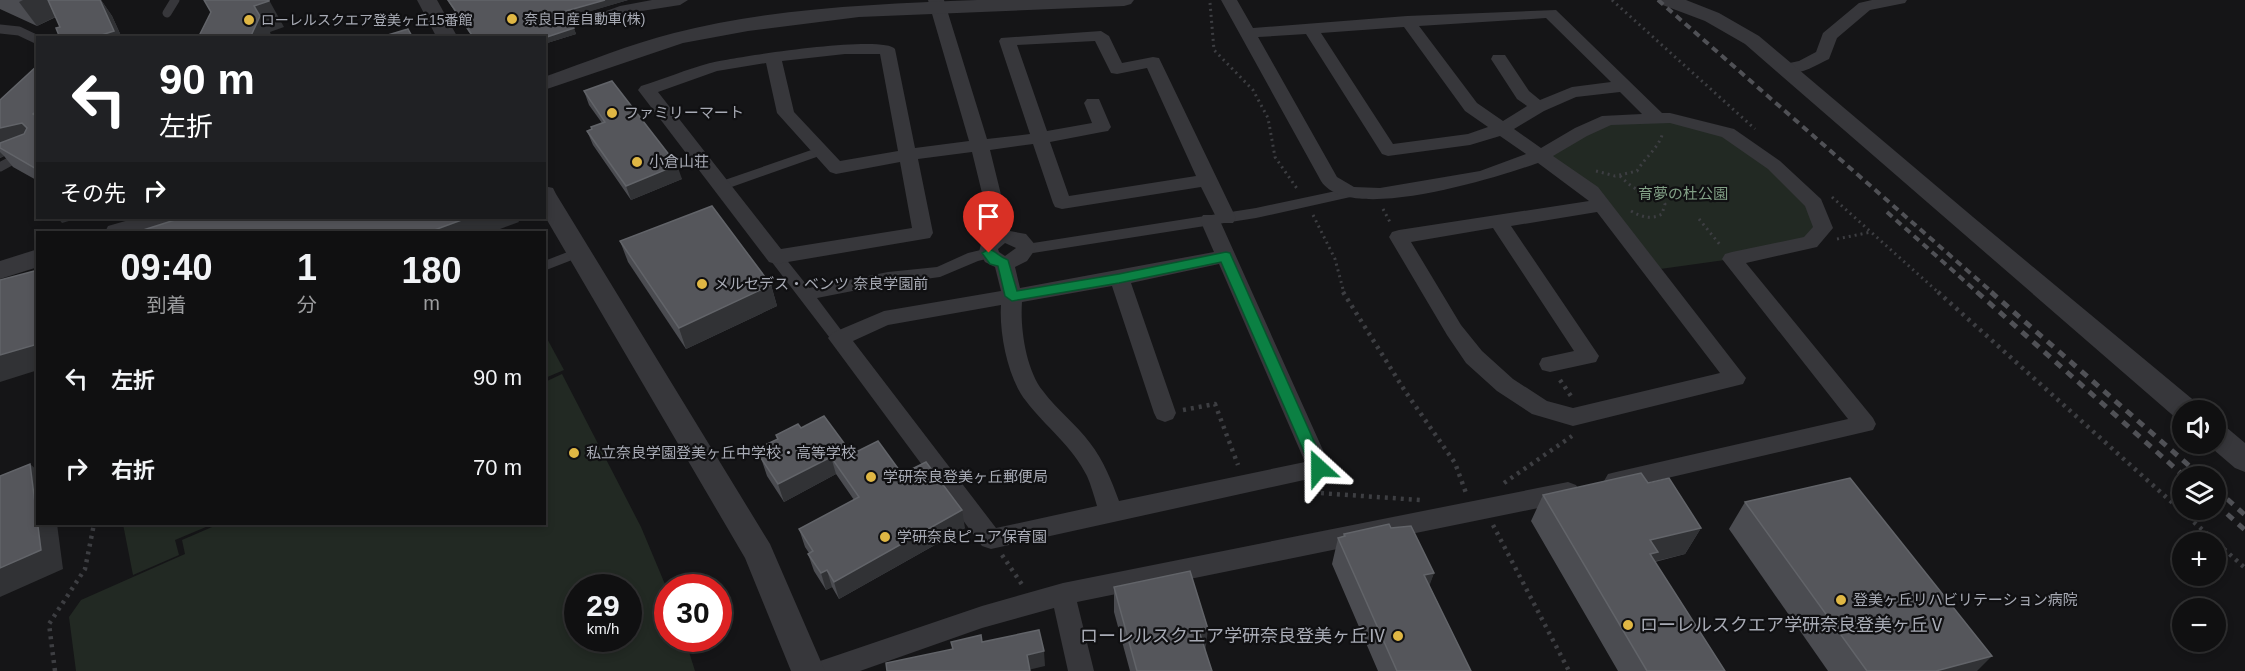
<!DOCTYPE html>
<html lang="ja">
<meta charset="utf-8">
<style>
body{margin:0;font-family:Helvetica,"Noto Sans JP",sans-serif;background:#1e1e1f;color:#f1f3f6;height:100vh;display:flex;flex-direction:column;font-size:22px;white-space:nowrap}
*{box-sizing:border-box;margin:0}
p{font-size:20px;color:#9c9d9f}
.icon{flex:none;width:33px;height:33px;fill:none;stroke:currentColor;stroke-width:2;stroke-linecap:round;stroke-linejoin:round}
.map{position:relative;flex:1;overflow:hidden}
.details{position:absolute;left:36px;top:231px;width:510px;height:294px;display:flex;flex-direction:column;background:#101011;border-radius:0px;box-shadow:0 3px 9px #0003,0 0 0 2px #303031}
.details>*{flex:none}
.hud{position:absolute;left:36px;top:36px;width:510px;height:183px;border-radius:0px;box-shadow:0 3px 9px #0003,0 0 0 2px #303031;background:#202124;color:#fff;overflow:hidden}
.tools{position:absolute;left:2172px;top:400px;display:grid;gap:12px}
.tools a{display:grid;place-items:center;width:54px;height:54px;border-radius:50%;background:#101011;box-shadow:0 3px 9px #0003,0 0 0 2px #303031;font-size:30px}
.speed{position:absolute;left:564px;top:574px;display:flex;gap:12px;font-size:30px;font-weight:700;text-align:center}
.speed>*{display:grid;place-content:center;width:78px;height:78px;border-radius:50%;background:#101011;box-shadow:0 3px 9px #0003,0 0 0 2px #303031;line-height:1}
.speed small{font-size:15px;font-weight:400}
.speed .limit{border:9px solid #d22;background:#fff;color:#111}
.pin{position:absolute;display:grid;place-items:center;width:51px;height:51px;color:#fff;margin:-62px -26px;border-radius:50% 50% 50% 0;rotate:-45deg;box-shadow:0 0 6px #0007}
.pin .icon{rotate:45deg}
.me{position:absolute;width:66px;margin:-33px;rotate:336deg;stroke-linejoin:round;filter:drop-shadow(0 0 4px #0008)}
.turn{display:flex;align-items:center;gap:21px;height:126px;padding:0 24px;font-size:27px}
.turn .icon{width:78px;height:78px;stroke-width:2.5}
.turn b{display:block;font-size:42px;line-height:51px}
.then{display:flex;align-items:center;height:57px;padding:0 24px;background:#0003;gap:12px;font-size:22px}
.eta{display:flex;justify-content:space-evenly;align-items:center;height:102px;text-align:center}
.eta b{font-size:36px;font-weight:600;line-height:42px}
ul{padding:0;list-style:none}
li{display:flex;align-items:center;gap:18px;height:90px;padding:0 24px}
li div{flex:1}
li b{display:block;font-size:22px}
li em{font-style:normal}
.map>svg:first-child{display:block}
.green{fill:#222923;fill-rule:evenodd}
.lines{fill:none;stroke-linecap:round;stroke-linejoin:round}
.path-far1{stroke:#3d3e42;stroke-width:3;stroke-dasharray:2 4;stroke-linecap:butt}
.path{stroke:#3d3e42;stroke-width:4.5;stroke-dasharray:3 5;stroke-linecap:butt}
.service{stroke:#37373b;stroke-width:9}
.pedestrian{fill:#37373b;fill-rule:evenodd}
.minor{fill:#37373b;fill-rule:evenodd}
.tertiary{fill:#37373b;fill-rule:evenodd}
.rail-far1{stroke:#505156;stroke-width:4;stroke-dasharray:7 5;stroke-linecap:butt}
.rail{stroke:#505156;stroke-width:5;stroke-dasharray:8 7;stroke-linecap:butt}
.wall{fill:#4b4c51}
.shaded-wall{fill:#313235}
.building{fill:#55565b;stroke:#626469;stroke-width:1.5}
.route{fill:#0b8043;stroke:#07532c;stroke-width:1.5}
.poi-dot{fill:#e0b744;stroke:#101012;stroke-width:2}
.labels{text-anchor:middle;stroke-width:4.5;stroke-linejoin:round;paint-order:stroke}
.far-poi-label{font-size:14px;fill:#a8abb5;stroke:#101012;text-anchor:start}
.poi-label{font-size:15px;fill:#a8abb5;stroke:#101012;text-anchor:start}
.park-label{font-size:15px;fill:#819f85;stroke:#101012}
.near-poi-label{font-size:18px;fill:#a8abb5;stroke:#101012;text-anchor:start}
</style>
<div class="map">
<svg width="2245" height="671" viewBox="0 0 2245 671">
<rect width="100%" height="100%" fill="#151517"/>
<g class="green">
<polygon points="1670,118 1728,133 1774,165 1823,228 1810,242 1732,259 1653,270 1601,205 1542,155 1608,120"/>
<polygon points="544,333 564,370 545,378 544,378"/>
<path d="M562,374L641,527L667,589L668,639H685L695,671H76L69,617L81,600L185,554L182,540L219,524H544L545,382ZM578,588H628V639H578Z"/>
<polygon points="123,524 213,524 175,540 179,555 133,575"/>
</g>
<g class="lines">
<g class="path-far1">
<polyline points="1612,0 1755,129"/>
<polyline points="1210,3 1214,50 1253,90 1268,118 1275,157 1298,190"/>
<path d="M1596,171L1615,176L1637,171C1646,156 1659,148 1663,132"/>
<path d="M1620,176C1635,191 1649,199 1670,192"/>
<polyline points="1832,197 1939,293"/>
<polyline points="1383,209 1391,224"/>
<path d="M1631,211C1642,217 1651,220 1662,214L1665,204L1660,196"/>
<polyline points="1313,215 1335,259 1344,293"/>
<polyline points="1699,219 1721,246"/>
<polyline points="1837,239 1871,232"/>
</g>
<g class="path">
<polyline points="1343,292 1405,391 1455,463 1466,493"/>
<polyline points="1938,292 2245,568"/>
<polyline points="1560,380 1571,396"/>
<polyline points="1183,410 1215,404 1238,465"/>
<polyline points="1504,483 1572,436"/>
<polyline points="1305,492 1420,500"/>
<polyline points="1493,525 1569,671"/>
<polyline points="1002,555 1023,586"/>
<polyline points="55,671 49,624 85,569 94,524"/>
</g>
<g class="service">
<polyline points="167,13 175,0"/>
<polyline points="0,29 19,31 38,40"/>
<polyline points="0,167 20,156 38,151"/>
<polyline points="544,266 580,252"/>
</g>
<g class="pedestrian">
<polygon points="820,147 827,151 825,154 726,189 716,189 714,186 716,183"/>
<polygon points="1350,188 1357,193 1355,196 1256,218 1033,253 1022,251 1019,247 1027,242 1033,243 1256,208"/>
<polygon points="989,248 994,249 997,253 994,257 978,261 940,277 888,284 817,298 847,338 845,342 833,342 768,257 771,253 781,253 809,288 888,272 937,267 968,253"/>
</g>
<g class="minor">
<polygon points="652,0 688,0 680,5 629,13 593,26 585,21 587,18 620,6"/>
<path d="M928,0H944L987,139L1030,134L999,41L1001,38L1101,31L1109,36L1122,63L1153,57L1159,58L1236,218L1233,223H1221L1331,468L1327,475L991,549L982,546L828,338L832,333L884,311L1001,291L995,267L985,262L979,252L982,240L992,234L972,152L918,159L933,233L930,238L776,264L769,262L638,90L641,86C664,79 687,69 710,63C734,57 883,34 895,49L915,148L969,141ZM1095,41L1111,73L1117,74L1147,68L1196,176L1069,196L1050,142L1102,132L1108,131L1111,127L1099,99H1087L1084,103L1092,123L1047,131L1017,45ZM845,54H880L898,151L840,161L794,112L782,61ZM766,63L777,113L830,172L836,174L900,162L912,228L781,249L658,92L717,71ZM1033,144L1053,203L1055,207L1062,209L1201,187L1215,215H1203L1200,220L1214,252L1020,288L1015,267L1027,261L1037,247L1026,234L1010,231L990,150ZM1005,243L1016,248L1005,256L999,252L998,249ZM1219,264L1305,462L1119,501C1111,480 1104,461 1090,443C1076,424 1057,410 1043,391C1026,370 1020,328 1022,302L1112,286L1154,413L1157,419L1165,422L1173,419L1176,413L1131,283ZM1001,305C999,333 1008,379 1026,401C1045,426 1073,447 1087,476C1091,485 1094,496 1097,506L996,528L853,341L888,325Z"/>
<path d="M1221,0H1237L1253,28L1407,16L1556,10L1662,113H1670L1734,129L1780,161L1821,199L1833,228L1817,247L1746,263L1873,418L1876,424L1873,430L1616,490L1608,488L1604,481L1608,474L1616,472L1848,419L1722,259L1725,254L1732,252L1804,237L1813,227L1805,206L1768,169L1722,137L1670,123L1611,125L1587,136L1553,156L1598,187L1746,378L1743,384L1735,386L1573,426L1532,414L1497,391L1466,363L1447,335L1389,237L1392,232L1399,230L1589,201L1538,163C1498,177 1349,225 1321,181ZM1546,18L1611,82L1572,87L1540,100L1529,91L1505,55H1493L1491,59L1517,99L1527,106L1503,121L1477,103L1419,26ZM1404,27L1465,111L1488,127L1468,134L1393,144L1321,33ZM1306,34L1382,154L1388,156L1470,145L1500,136L1526,154L1480,171L1380,188L1354,187L1337,177L1258,37ZM1620,92L1642,114L1602,116L1575,128L1541,148L1514,129L1544,111L1576,97ZM1597,212L1720,373L1573,408L1547,401L1513,379L1482,351L1461,325L1411,242L1493,228L1574,351L1542,358L1539,364L1542,370L1550,372L1596,362L1599,356L1511,226Z"/>
<path d="M1872,0H1907L1905,3L1870,10L1837,38L1829,59C1815,66 1797,77 1780,73L1778,69L1780,65L1799,61L1816,52L1823,33L1859,3Z"/>
<polygon points="1568,482 1576,485 1580,492 1576,499 1568,502 1077,602 1094,671 1068,671 1054,608 982,628 860,671 813,671 817,662 826,659 982,606 1063,583"/>
</g>
<g class="tertiary">
<polygon points="417,0 437,0 458,38 437,38"/>
<path d="M977,0H1134L1131,4L1124,6L859,17L748,31L683,43L544,90V77C587,62 630,44 674,33C772,8 876,4 977,0Z"/>
<polygon points="1657,0 1686,0 1719,13 1759,36 1973,217 2197,403 2201,411 2182,411 2182,421 2177,419 1745,44 1705,21 1660,4"/>
<polygon points="544,186 553,188 556,194 770,544 825,671 791,671 745,558 544,215"/>
<polygon points="136,218 174,218 171,224 143,232 105,232 108,226"/>
<polygon points="38,249 38,267 0,279 0,261"/>
<polygon points="2216,424 2226,427 2245,443 2245,472 2235,468 2207,444 2216,444"/>
</g>
<g class="rail-far1">
<polyline points="1658,0 1993,293"/>
<polyline points="1887,212 1978,293"/>
</g>
<g class="rail">
<polyline points="1977,292 2185,477"/>
<polyline points="1991,292 2202,477"/>
<polyline points="2216,489 2245,515"/>
<polyline points="2216,504 2245,530"/>
</g>
</g>
<g class="wall">
<polygon points="0,0 101,0 112,16 122,38 60,38 60,27 56,17 37,26 0,9"/>
<polygon points="447,0 628,0 569,17 576,34 544,44 544,38 473,38"/>
<polygon points="38,65 38,181 13,167 4,156 0,158 0,100"/>
<polygon points="584,91 682,179 631,200 593,145 587,131 592,129 591,127 602,123 589,105"/>
<polygon points="620,241 771,285 777,306 686,349 628,262"/>
<polygon points="801,428 852,454 902,474 965,528 839,599 832,587 826,590 814,571 808,554 809,553 805,547 799,529 854,500 836,474 784,502 767,476 761,458 770,453 767,444 777,439 776,435"/>
<polygon points="1543,495 1701,528 1685,554 1655,562 1725,671 1618,671 1531,521"/>
<polygon points="1745,502 1977,671 1828,671 1729,529"/>
<polygon points="1391,528 1434,573 1429,585 1471,671 1378,671 1332,564 1338,538 1343,536 1344,534"/>
<polygon points="1114,587 1206,652 1212,671 1130,671 1114,612"/>
</g>
<g class="shaded-wall">
<polygon points="23,0 51,0 61,14 37,26 19,2"/>
<polygon points="100,0 101,0 112,16 122,38 92,38"/>
<polygon points="269,0 284,27 270,32 272,38 250,38 254,6"/>
<polygon points="605,0 628,0 568,18 566,11"/>
<polygon points="574,28 576,34 544,44 544,38"/>
<polygon points="22,123 38,141 0,148 0,128"/>
<polygon points="0,152 4,156 0,158"/>
<polygon points="677,165 682,179 631,200 626,186"/>
<polygon points="58,218 79,218 62,223"/>
<polygon points="467,218 517,218 519,222 492,232 429,232"/>
<polygon points="771,285 777,306 686,349 679,328"/>
<polygon points="38,344 38,370 0,382 0,355"/>
<polygon points="831,457 836,474 784,502 778,484"/>
<polygon points="30,464 38,471 38,523"/>
<polygon points="962,510 965,528 839,599 834,582"/>
<polygon points="38,524 57,524 63,569 0,597 0,568"/>
<polygon points="1701,528 1685,554 1652,562 1643,578 1650,540"/>
<polygon points="827,570 832,587 826,590 821,573"/>
<polygon points="1434,573 1425,598 1424,575"/>
<polygon points="1208,629 1205,654 1199,631"/>
<polygon points="1044,651 1045,666 1028,670 1027,655"/>
<polygon points="1992,656 1977,671 1936,671"/>
</g>
<g class="building">
<polygon points="48,0 100,0 114,31 92,38 60,38 56,28 60,27"/>
<polygon points="204,0 269,0 269,1 254,6 260,16 250,38 198,38 211,12"/>
<polygon points="448,0 605,0 566,11 574,28 544,38 486,38 484,35 474,38"/>
<polygon points="408,29 413,38 378,38"/>
<polygon points="38,65 38,110 33,114 38,117 38,170 0,148 0,143 24,134 27,128 22,123 0,128 0,100"/>
<polygon points="612,81 677,165 626,186 587,131 592,129 591,127 605,122 584,91"/>
<polygon points="712,206 771,285 679,328 620,241"/>
<polygon points="181,218 467,218 429,232 137,232"/>
<polygon points="38,270 38,344 0,355 0,280"/>
<polygon points="824,416 852,454 878,441 902,474 926,462 962,510 834,582 827,570 821,573 808,554 813,551 799,529 859,497 831,457 778,484 761,458 772,452 767,444 778,439 776,435 798,424 801,428"/>
<polygon points="30,464 41,550 0,568 0,476"/>
<polygon points="1641,473 1648,483 1669,478 1701,528 1650,540 1658,552 1650,554 1725,671 1647,671 1543,495"/>
<polygon points="1850,478 1992,656 1936,671 1867,671 1745,502"/>
<polygon points="1389,524 1391,528 1411,526 1434,573 1424,575 1471,671 1397,671 1338,538 1345,536 1344,534"/>
<polygon points="1190,571 1208,629 1199,631 1212,671 1137,671 1114,587"/>
<polygon points="1039,630 1044,651 1027,655 1030,671 887,671 886,663 953,649 951,642 981,635 982,642"/>
</g>
<path class="route" d="M989,249C996,251 999,257 1008,260L1017,291L1119,274L1226,252L1230,253L1326,468L1324,472H1313L1311,468L1221,262L1119,283L1012,301L1005,296L998,266L990,264L982,253Z"/>
<g class="poi-dot">
<circle cx="512" cy="19" r="6"/>
<circle cx="249" cy="20" r="6"/>
<circle cx="612" cy="113" r="6"/>
<circle cx="637" cy="162" r="6"/>
<circle cx="702" cy="284" r="6"/>
<circle cx="574" cy="453" r="6"/>
<circle cx="871" cy="477" r="6"/>
<circle cx="885" cy="537" r="6"/>
<circle cx="1841" cy="600" r="6"/>
<circle cx="1628" cy="625" r="6"/>
<circle cx="1398" cy="636" r="6"/>
</g>
<g class="labels">
<g class="far-poi-label">
<text x="524" y="24">奈良日産自動車(株)</text>
<text x="261" y="25">ローレルスクエア登美ヶ丘15番館</text>
</g>
<g class="poi-label">
<text x="624" y="118">ファミリーマート</text>
<text x="649" y="167">小倉山荘</text>
<text x="714" y="289">メルセデス・ベンツ 奈良学園前</text>
<text x="586" y="458">私立奈良学園登美ヶ丘中学校・高等学校</text>
<text x="883" y="482">学研奈良登美ヶ丘郵便局</text>
<text x="897" y="542">学研奈良ピュア保育園</text>
<text x="1853" y="605">登美ヶ丘リハビリテーション病院</text>
</g>
<g class="park-label">
<text x="1683" y="199">育夢の杜公園</text>
</g>
<g class="near-poi-label">
<text x="1640" y="631">ローレルスクエア学研奈良登美ヶ丘Ⅴ</text>
<text x="1386" y="642" text-anchor="end">ローレルスクエア学研奈良登美ヶ丘Ⅳ</text>
</g>
</g>
</svg>
<div class="tools">
<a><svg class="icon" aria-label="sound" viewBox="0 0 24 24"><path d="M4 9h4l5-4v14l-5-4H4zM17 9q2 3 0 6"/></svg></a>
<a><svg class="icon" aria-label="layers" viewBox="0 0 24 24"><path d="M12 4l9 5-9 5-9-5zM3 14l9 5 9-5"/></svg></a>
<a>+</a>
<a>−</a>
</div>
<div class="speed"><div>29<small>km/h</small></div><div class="limit">30</div></div>
<div class="pin" style="left:989px;top:253px;background:#d93025"><svg class="icon" aria-label="arrive" viewBox="0 0 24 24"><path d="M6 21V4h12l-3 4 3 4H6"/></svg></div>
<svg class="me" style="left:1319px;top:468px" viewBox="-20 -20 40 40"><path d="M0-17L14 15 0 8-14 15z" fill="#0b8043" stroke="#fff" stroke-width="4"/></svg>
<div class="hud">
<div class="turn"><svg class="icon" aria-label="left" viewBox="0 0 24 24"><path d="M17 20v-9H6M10 6l-5 5 5 5"/></svg><div><b>90 m</b>左折</div></div>
<div class="then">その先<svg class="icon" aria-label="right" viewBox="0 0 24 24"><path d="M7 20v-9h11M14 6l5 5-5 5"/></svg></div>
</div>
<section class="details">
<div class="eta">
<div><b>09:40</b><p>到着</p></div>
<div><b>1</b><p>分</p></div>
<div><b>180</b><p>m</p></div>
</div>
<ul>
<li><svg class="icon" aria-label="left" viewBox="0 0 24 24"><path d="M17 20v-9H6M10 6l-5 5 5 5"/></svg><div><b>左折</b></div><em>90 m</em></li>
<li><svg class="icon" aria-label="right" viewBox="0 0 24 24"><path d="M7 20v-9h11M14 6l5 5-5 5"/></svg><div><b>右折</b></div><em>70 m</em></li>
</ul>
</section>
</div>
